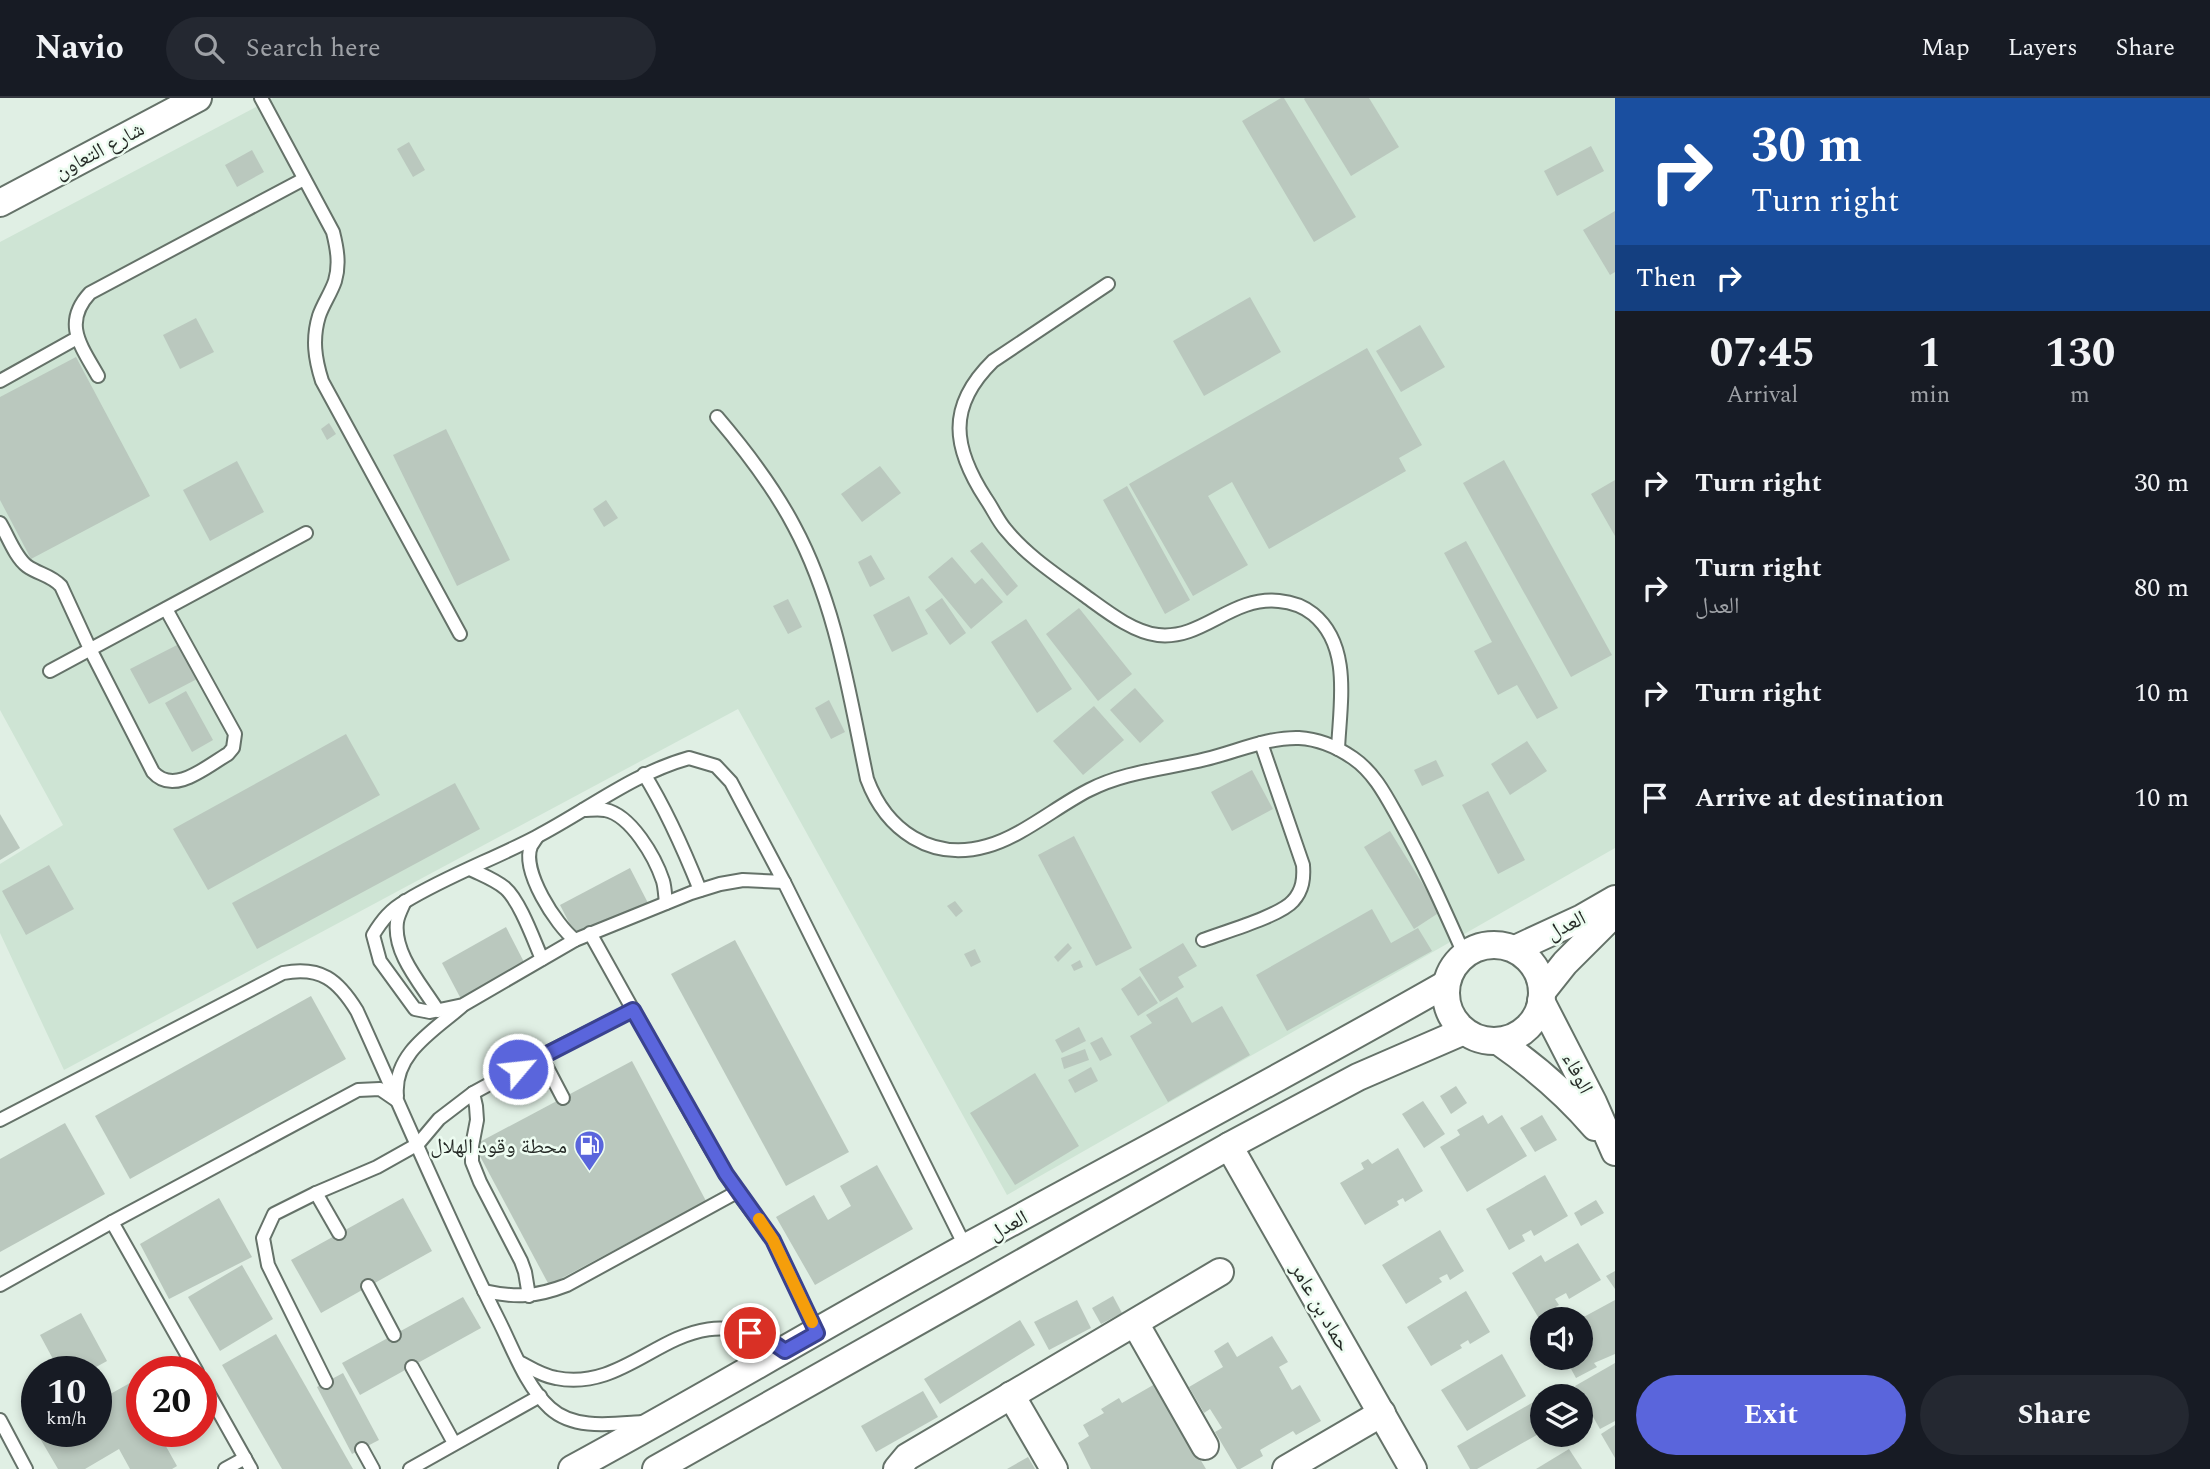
<!DOCTYPE html>
<meta charset="utf-8">
<style>
body{margin:0;font-family:Spectral,"Noto Naskh Arabic",serif;background:#242831;color:#f1f3f6;height:100vh;display:flex;flex-direction:column;font-size:26px;white-space:nowrap}
*{box-sizing:border-box;margin:0}
p{font-size:23px;color:#9ea1a6}
.icon{flex:none;width:38px;height:38px;fill:none;stroke:currentColor;stroke-width:2;stroke-linecap:round;stroke-linejoin:round}
.map{position:relative;flex:1;overflow:hidden}
.drawer{display:flex;flex-direction:column;background:#171b24;width:595px}
.drawer>*{flex:none}
.hud{background:#1a4fa0;color:#fff;overflow:hidden}
.fabs{position:absolute;left:1530px;top:1209px;display:grid;gap:14px}
.fabs a{display:grid;place-items:center;width:63px;height:63px;border-radius:50%;background:#171b24;box-shadow:0 4px 10px #0003;font-size:35px}
.speed{position:absolute;left:21px;top:1258px;display:flex;gap:14px;font-size:35px;font-weight:700;text-align:center}
.speed>*{display:grid;place-content:center;width:91px;height:91px;border-radius:50%;background:#171b24;box-shadow:0 4px 10px #0003;line-height:1}
.speed small{font-size:18px;font-weight:400}
.speed .limit{border:10px solid #d22;background:#fff;color:#111}
.pin{position:absolute;display:grid;place-items:center;width:60px;height:60px;color:#fff;margin:-30px;border:4px solid #fff;border-radius:50%;box-shadow:0 2px 7px #0007}
.me{position:absolute;width:77px;margin:-38px;rotate:62deg;stroke-linejoin:round;filter:drop-shadow(0 0 5px #0008)}
.turn{display:flex;align-items:center;gap:24px;height:147px;padding:0 21px;font-size:32px}
.turn .icon{width:91px;height:91px;stroke-width:2.5}
.turn b{display:block;font-size:49px;line-height:60px}
.then{display:flex;align-items:center;height:66px;padding:0 21px;background:#0003;gap:14px;font-size:26px}
.eta{display:flex;justify-content:space-evenly;align-items:center;height:119px;text-align:center}
.eta b{font-size:42px;font-weight:700;line-height:49px}
.primary-button{display:flex;gap:14px;margin-top:auto;padding:14px 21px}
.primary-button a{flex:1;height:80px;border-radius:42px;background:#5a65dc;color:#fff;font-size:28px;font-weight:700;line-height:80px;text-align:center}
.primary-button a+a{background:#242831;color:#f1f3f6}
ul{padding:0;list-style:none}
li{display:flex;align-items:center;gap:21px;height:105px;padding:0 21px}
li div{flex:1}
li b{display:block;font-size:26px}
li em{font-style:normal}
header{display:flex;align-items:center;gap:42px;box-sizing:border-box;height:98px;padding:0 35px;background:#171b24;border-bottom:2px solid #363941}
header strong{font-size:33px}
nav{display:flex;gap:38px;margin-inline-start:auto;font-size:24px}
.search{width:490px;height:63px;background:#242831;display:flex;align-items:center;gap:18px;box-sizing:border-box;padding:0 24px;border-radius:38px;color:#9ea1a6;font-size:26px}
main{display:flex;flex:1;min-height:0}
.map>svg:first-child{display:block}
.built{fill:#cee4d4}
.building{fill:#bac8be}
.lines{fill:none;stroke-linecap:round;stroke-linejoin:round}
.lane-casing{stroke:#657269;stroke-width:16}
.street-casing{stroke:#657269;stroke-width:30}
.lane{stroke:#fff;stroke-width:12}
.street{stroke:#fff;stroke-width:26}
.route-casing{stroke:#3a428f;stroke-width:18}
.route{stroke:#5a65dc;stroke-width:12}
.slow{stroke:#f59e0b;stroke-width:12}
.labels{text-anchor:middle;stroke-width:5;stroke-linejoin:round;paint-order:stroke}
.street-label{font-size:21px;fill:#262b27;stroke:#edfcf1}
.poi-label{font-size:21px;fill:#262b27;stroke:#edfcf1;text-anchor:end}
</style>
<header>
<strong>Navio</strong>
<div class="search"><svg class="icon" aria-label="search" viewBox="0 0 24 24"><circle cx="10" cy="10" r="6"/><path d="M15 15l6 6"/></svg>Search here</div>
<nav><a>Map</a><a>Layers</a><a>Share</a></nav>
</header>
<main>
<div class="map">
<svg width="1615" height="1371" viewBox="0 0 1615 1371">
<rect width="100%" height="100%" fill="#e0efe4"/>
<polygon class="built" points="273,0 1615,0 1615,750 1007,1097 738,611 64,972 0,835 0,766 63,727 0,612 0,144"/>
<g class="building">
<polygon points="1281,0 1284,0 1356,119 1314,144 1242,23"/>
<polygon points="1305,0 1369,0 1399,49 1351,78 1304,1"/>
<polygon points="409,44 425,72 413,79 397,51"/>
<polygon points="1591,48 1604,73 1557,98 1544,73"/>
<polygon points="252,52 264,74 237,89 225,67"/>
<polygon points="1615,113 1615,174 1610,177 1583,132"/>
<polygon points="1250,199 1281,254 1204,298 1173,243"/>
<polygon points="196,220 214,254 180,271 163,237"/>
<polygon points="1420,227 1445,269 1401,294 1376,253"/>
<polygon points="1367,250 1422,347 1399,360 1406,373 1269,451 1232,384 1208,398 1248,467 1193,498 1129,386"/>
<polygon points="76,259 150,398 31,461 0,402 0,299"/>
<polygon points="329,325 336,336 327,342 321,331"/>
<polygon points="446,331 510,462 457,488 393,357"/>
<polygon points="1504,362 1612,557 1571,579 1463,385"/>
<polygon points="237,363 264,414 210,443 183,392"/>
<polygon points="880,368 901,395 862,424 841,396"/>
<polygon points="1615,382 1615,438 1591,396"/>
<polygon points="1127,388 1190,502 1165,516 1103,402"/>
<polygon points="606,402 618,420 604,429 593,411"/>
<polygon points="1466,443 1558,610 1537,621 1517,587 1498,597 1474,553 1492,544 1444,455"/>
<polygon points="982,444 1018,488 1007,498 970,453"/>
<polygon points="871,457 885,481 870,489 858,464"/>
<polygon points="952,459 975,486 982,480 1003,504 971,531 928,479"/>
<polygon points="909,498 928,536 892,554 873,517"/>
<polygon points="942,500 966,535 950,547 925,512"/>
<polygon points="788,501 802,529 788,536 773,508"/>
<polygon points="1079,510 1132,576 1098,603 1046,536"/>
<polygon points="1026,521 1072,591 1037,615 991,544"/>
<polygon points="179,546 197,581 149,606 130,571"/>
<polygon points="1135,590 1164,623 1140,645 1110,612"/>
<polygon points="186,593 213,642 192,654 165,605"/>
<polygon points="829,602 845,634 831,641 815,610"/>
<polygon points="1094,608 1124,642 1083,677 1053,643"/>
<polygon points="346,636 380,697 208,792 173,731"/>
<polygon points="1527,643 1547,673 1510,697 1491,666"/>
<polygon points="1436,662 1444,678 1422,688 1414,672"/>
<polygon points="1252,672 1273,711 1232,733 1211,694"/>
<polygon points="455,685 480,731 257,851 232,805"/>
<polygon points="1488,693 1525,762 1498,776 1462,707"/>
<polygon points="0,716 20,750 0,762"/>
<polygon points="1390,733 1440,814 1414,831 1364,749"/>
<polygon points="1074,738 1132,850 1096,868 1038,757"/>
<polygon points="49,767 74,811 26,837 2,793"/>
<polygon points="630,770 648,805 578,842 560,807"/>
<polygon points="955,803 963,813 956,819 947,808"/>
<polygon points="1372,811 1391,845 1418,830 1432,853 1287,933 1256,877"/>
<polygon points="506,829 525,866 461,901 442,865"/>
<polygon points="735,842 849,1054 786,1088 671,876"/>
<polygon points="1068,845 1072,850 1058,864 1054,859"/>
<polygon points="1183,845 1197,868 1178,879 1184,889 1160,904 1139,871"/>
<polygon points="975,851 981,864 971,869 964,856"/>
<polygon points="1080,862 1083,869 1074,873 1071,867"/>
<polygon points="1140,878 1158,905 1138,918 1121,891"/>
<polygon points="311,898 346,961 130,1081 95,1018"/>
<polygon points="1177,899 1192,925 1222,908 1250,957 1168,1004 1130,938 1152,925 1146,917"/>
<polygon points="1079,929 1086,943 1062,955 1055,942"/>
<polygon points="1102,939 1112,957 1100,963 1090,945"/>
<polygon points="1085,951 1089,962 1064,971 1061,960"/>
<polygon points="632,963 706,1103 549,1187 474,1047"/>
<polygon points="1091,969 1098,983 1075,995 1068,982"/>
<polygon points="1035,975 1079,1048 1015,1087 970,1015"/>
<polygon points="1456,988 1467,1005 1451,1016 1440,998"/>
<polygon points="1423,1003 1445,1036 1424,1050 1402,1016"/>
<polygon points="1483,1017 1488,1026 1502,1017 1527,1058 1467,1094 1440,1049 1460,1037 1457,1032"/>
<polygon points="1542,1017 1557,1042 1535,1054 1520,1030"/>
<polygon points="65,1025 105,1096 0,1154 0,1061"/>
<polygon points="1398,1050 1423,1093 1405,1104 1403,1100 1397,1103 1399,1107 1365,1127 1340,1085 1364,1071 1361,1065 1368,1061 1372,1066"/>
<polygon points="877,1067 913,1131 815,1187 776,1119 814,1097 828,1122 851,1108 840,1088"/>
<polygon points="1545,1077 1568,1118 1534,1138 1531,1132 1522,1137 1525,1143 1509,1152 1486,1111"/>
<polygon points="219,1100 252,1159 169,1201 140,1146"/>
<polygon points="403,1100 432,1153 321,1215 291,1162"/>
<polygon points="1596,1102 1604,1115 1581,1128 1574,1115"/>
<polygon points="1440,1132 1464,1173 1450,1182 1447,1176 1439,1180 1442,1184 1406,1206 1382,1167"/>
<polygon points="1578,1145 1601,1182 1569,1201 1566,1195 1555,1201 1559,1207 1538,1219 1512,1175 1541,1157 1545,1164"/>
<polygon points="242,1167 273,1221 220,1253 188,1199"/>
<polygon points="1615,1173 1615,1191 1606,1178"/>
<polygon points="1466,1193 1490,1234 1470,1246 1468,1242 1460,1247 1462,1250 1431,1268 1407,1229"/>
<polygon points="1113,1198 1122,1215 1101,1226 1092,1210"/>
<polygon points="463,1199 481,1230 360,1297 342,1265"/>
<polygon points="1077,1202 1091,1230 1049,1252 1034,1224"/>
<polygon points="1615,1202 1615,1256 1594,1265 1597,1269 1576,1280 1565,1260 1580,1260 1580,1221"/>
<polygon points="81,1215 107,1263 87,1274 60,1274 40,1237"/>
<polygon points="1020,1222 1035,1247 940,1306 924,1281"/>
<polygon points="276,1236 353,1371 282,1371 222,1267"/>
<polygon points="1272,1238 1288,1264 1279,1269 1292,1292 1300,1287 1321,1323 1296,1337 1293,1333 1260,1352 1263,1358 1240,1371 1237,1371 1215,1334 1222,1330 1210,1311 1204,1315 1189,1289 1223,1269 1214,1253 1228,1244 1237,1259"/>
<polygon points="1502,1256 1526,1298 1467,1333 1441,1292"/>
<polygon points="1615,1265 1615,1323 1600,1331 1575,1288"/>
<polygon points="343,1275 379,1342 352,1356 317,1289"/>
<polygon points="130,1285 142,1306 142,1334 158,1334 177,1368 172,1371 130,1371 119,1351 85,1371 58,1371 38,1337 45,1334 96,1334 96,1304"/>
<polygon points="1155,1286 1206,1371 1091,1371 1078,1345 1089,1338 1083,1327 1104,1315 1101,1311 1119,1300 1122,1305"/>
<polygon points="923,1293 938,1319 876,1354 861,1328"/>
<polygon points="1542,1299 1542,1334 1477,1371 1470,1371 1457,1348"/>
<polygon points="1615,1327 1615,1360 1601,1336"/>
<polygon points="1569,1351 1582,1371 1536,1371"/>
<polygon points="1028,1359 1035,1371 1007,1371"/>
</g>
<g class="lines">
<defs>
<g id="lane">
<path d="M261,0L333,134C337,150 340,166 335,183C331,195 323,206 319,218C312,241 315,261 322,283L460,536"/>
<path d="M1108,186L993,263C946,309 953,350 986,401C993,411 998,423 1006,432C1027,458 1058,478 1084,497C1105,512 1132,534 1158,537C1203,542 1231,498 1279,503C1290,504 1303,508 1313,516C1352,548 1340,606 1338,651"/>
<path d="M98,278C81,248 62,225 90,195L304,81"/>
<polyline points="0,283 77,240"/>
<path d="M717,319C746,353 773,388 794,428C836,506 849,595 867,681C886,732 931,764 987,748C1021,739 1057,708 1089,692C1126,673 1166,671 1206,661C1236,654 1267,639 1299,640C1318,641 1337,649 1353,660C1375,675 1387,700 1400,723C1424,766 1444,811 1464,856"/>
<path d="M0,425C8,438 15,459 27,468C38,476 51,477 61,488L90,551L153,674C174,698 207,668 228,656L233,650L235,636L166,511"/>
<polyline points="50,573 306,435"/>
<path d="M689,660L716,668L731,684L784,784L743,782L720,786L691,795L575,842L463,907L430,914L415,911L380,863L373,837C382,822 391,811 406,803C447,778 494,761 536,739C588,712 632,676 689,660Z"/>
<path d="M644,676C667,713 684,752 700,792"/>
<path d="M583,712C590,712 598,711 605,712C631,717 655,759 663,783C665,790 665,798 666,805"/>
<path d="M537,739C535,742 533,745 531,748C521,773 556,827 575,842"/>
<path d="M470,771C482,777 494,781 505,790C520,803 534,843 542,861"/>
<polyline points="784,784 966,1150"/>
<path d="M405,803C402,810 398,817 397,824C393,856 422,887 438,913"/>
<polyline points="590,835 709,1048 737,1094 773,1142 817,1235"/>
<path d="M1203,842C1224,834 1280,818 1293,803C1303,792 1304,780 1303,767L1261,645"/>
<polyline points="541,958 563,1000"/>
<polyline points="473,995 476,1008 477,1022 472,1048 472,1064 480,1084 521,1163 525,1174 529,1198"/>
<path d="M397,998C393,956 433,933 461,909"/>
<path d="M0,1022L283,875C321,868 338,882 357,913C404,1016 448,1122 499,1223C513,1251 526,1288 550,1310C574,1332 612,1326 642,1324"/>
<polyline points="316,1095 339,1135"/>
<polyline points="112,1124 197,1274"/>
<polyline points="0,1187 112,1124 358,992 380,991 396,1002"/>
<polyline points="368,1188 394,1237"/>
<path d="M484,1193C516,1200 536,1199 567,1187L737,1094"/>
<path d="M521,1265C532,1271 543,1278 556,1280C642,1297 682,1184 785,1253"/>
<polyline points="412,1269 454,1345"/>
<polyline points="201,1282 251,1371"/>
<polyline points="326,1284 268,1167 263,1140 274,1116 316,1095 377,1069 418,1046 439,1021 473,995 541,958 633,912"/>
<polyline points="0,1322 26,1371"/>
<polyline points="362,1351 373,1371"/>
<polyline points="225,1371 245,1360"/>
<polyline points="410,1371 540,1298"/>
</g>
<g id="street">
<polyline points="0,105 198,0"/>
<circle cx="1494" cy="895" r="48"/>
<polyline points="1515,851 1582,820 1615,801"/>
<polyline points="1542,894 1565,865 1615,815"/>
<polyline points="1541,903 1593,1004 1615,1054"/>
<path d="M1498,943C1534,968 1566,995 1595,1029"/>
<polyline points="1229,1048 1413,1371"/>
<polyline points="1135,1225 1205,1348"/>
<polyline points="1011,1297 1054,1371"/>
<path d="M572,1371C705,1299 835,1221 968,1148C1127,1061 1288,976 1446,886"/>
<polyline points="656,1371 1229,1048 1358,979 1464,933"/>
<polyline points="897,1371 907,1359 1220,1174"/>
<polyline points="1286,1371 1382,1315"/>
</g>
</defs>
<use href="#lane" class="lane-casing"/>
<use href="#street" class="street-casing"/>
<use href="#lane" class="lane"/>
<use href="#street" class="street"/>
</g>
<g class="lines">
<defs>
<polyline id="route" points="518,971 633,912 726,1076 773,1142 817,1235 785,1253 769,1242 750,1235"/>
</defs>
<use href="#route" class="route-casing"/>
<use href="#route" class="route"/>
<polyline class="slow" points="759,1121 773,1142 812,1224"/>
</g>
<defs>
<symbol id="fuel-pin" viewBox="-11 -11 22 30"><path d="M0 17L-7.5 6A9.5 9.5 0 1 1 7.5 6Z" fill="#5a65dc" stroke="#edfcf1"/><path d="M-5.5-6h7V0h2V4h1.3V-2.5L3-4.5l.8-.8L6-3V5H2.5V1h-1V6h-7ZM-4.2-4.7v3.2H.2V-4.7Z" fill="#fff"/></symbol>
</defs>
<g fill-rule="evenodd">
<use href="#fuel-pin" x="572" y="1030" width="35" height="47"/>
</g>
<g class="labels">
<g class="street-label">
<text transform="translate(99 52) rotate(-28)" y="7">شارع التعاون</text>
<text transform="translate(1566 827) rotate(-26)" y="7">العدل</text>
<text transform="translate(1578 975) rotate(63)" y="7">الوفاء</text>
<text transform="translate(1008 1127) rotate(-28)" y="7">العدل</text>
<text transform="translate(1321 1209) rotate(60)" y="7">حماد بن عامر</text>
</g>
<g class="poi-label">
<text x="567" y="1055">محطة وقود الهلال</text>
</g>
</g>
</svg>
<div class="fabs">
<a><svg class="icon" aria-label="sound" viewBox="0 0 24 24"><path d="M4 9h4l5-4v14l-5-4H4zM17 9q2 3 0 6"/></svg></a>
<a><svg class="icon" aria-label="layers" viewBox="0 0 24 24"><path d="M12 4l9 5-9 5-9-5zM3 14l9 5 9-5"/></svg></a>
</div>
<div class="speed"><div>10<small>km/h</small></div><div class="limit">20</div></div>
<div class="pin" style="left:750px;top:1235px;background:#d93025"><svg class="icon" aria-label="arrive" viewBox="0 0 24 24"><path d="M6 21V4h12l-3 4 3 4H6"/></svg></div>
<svg class="me" style="left:518px;top:971px" viewBox="-20 -20 40 40"><circle r="17" fill="#5a65dc" stroke="#fff" stroke-width="3"/><path d="M0-11L8 9 0 5-8 9z" fill="#fff"/></svg>
</div>
<section class="drawer">
<div class="hud">
<div class="turn"><svg class="icon" aria-label="right" viewBox="0 0 24 24"><path d="M7 20v-9h11M14 6l5 5-5 5"/></svg><div><b>30 m</b>Turn right</div></div>
<div class="then">Then<svg class="icon" aria-label="right" viewBox="0 0 24 24"><path d="M7 20v-9h11M14 6l5 5-5 5"/></svg></div>
</div>
<div class="eta">
<div><b>07:45</b><p>Arrival</p></div>
<div><b>1</b><p>min</p></div>
<div><b>130</b><p>m</p></div>
</div>
<ul>
<li><svg class="icon" aria-label="right" viewBox="0 0 24 24"><path d="M7 20v-9h11M14 6l5 5-5 5"/></svg><div><b>Turn right</b></div><em>30 m</em></li>
<li><svg class="icon" aria-label="right" viewBox="0 0 24 24"><path d="M7 20v-9h11M14 6l5 5-5 5"/></svg><div><b>Turn right</b><p>العدل</p></div><em>80 m</em></li>
<li><svg class="icon" aria-label="right" viewBox="0 0 24 24"><path d="M7 20v-9h11M14 6l5 5-5 5"/></svg><div><b>Turn right</b></div><em>10 m</em></li>
<li><svg class="icon" aria-label="arrive" viewBox="0 0 24 24"><path d="M6 21V4h12l-3 4 3 4H6"/></svg><div><b>Arrive at destination</b></div><em>10 m</em></li>
</ul>
<div class="primary-button"><a>Exit</a><a>Share</a></div>
</section>
</main>
